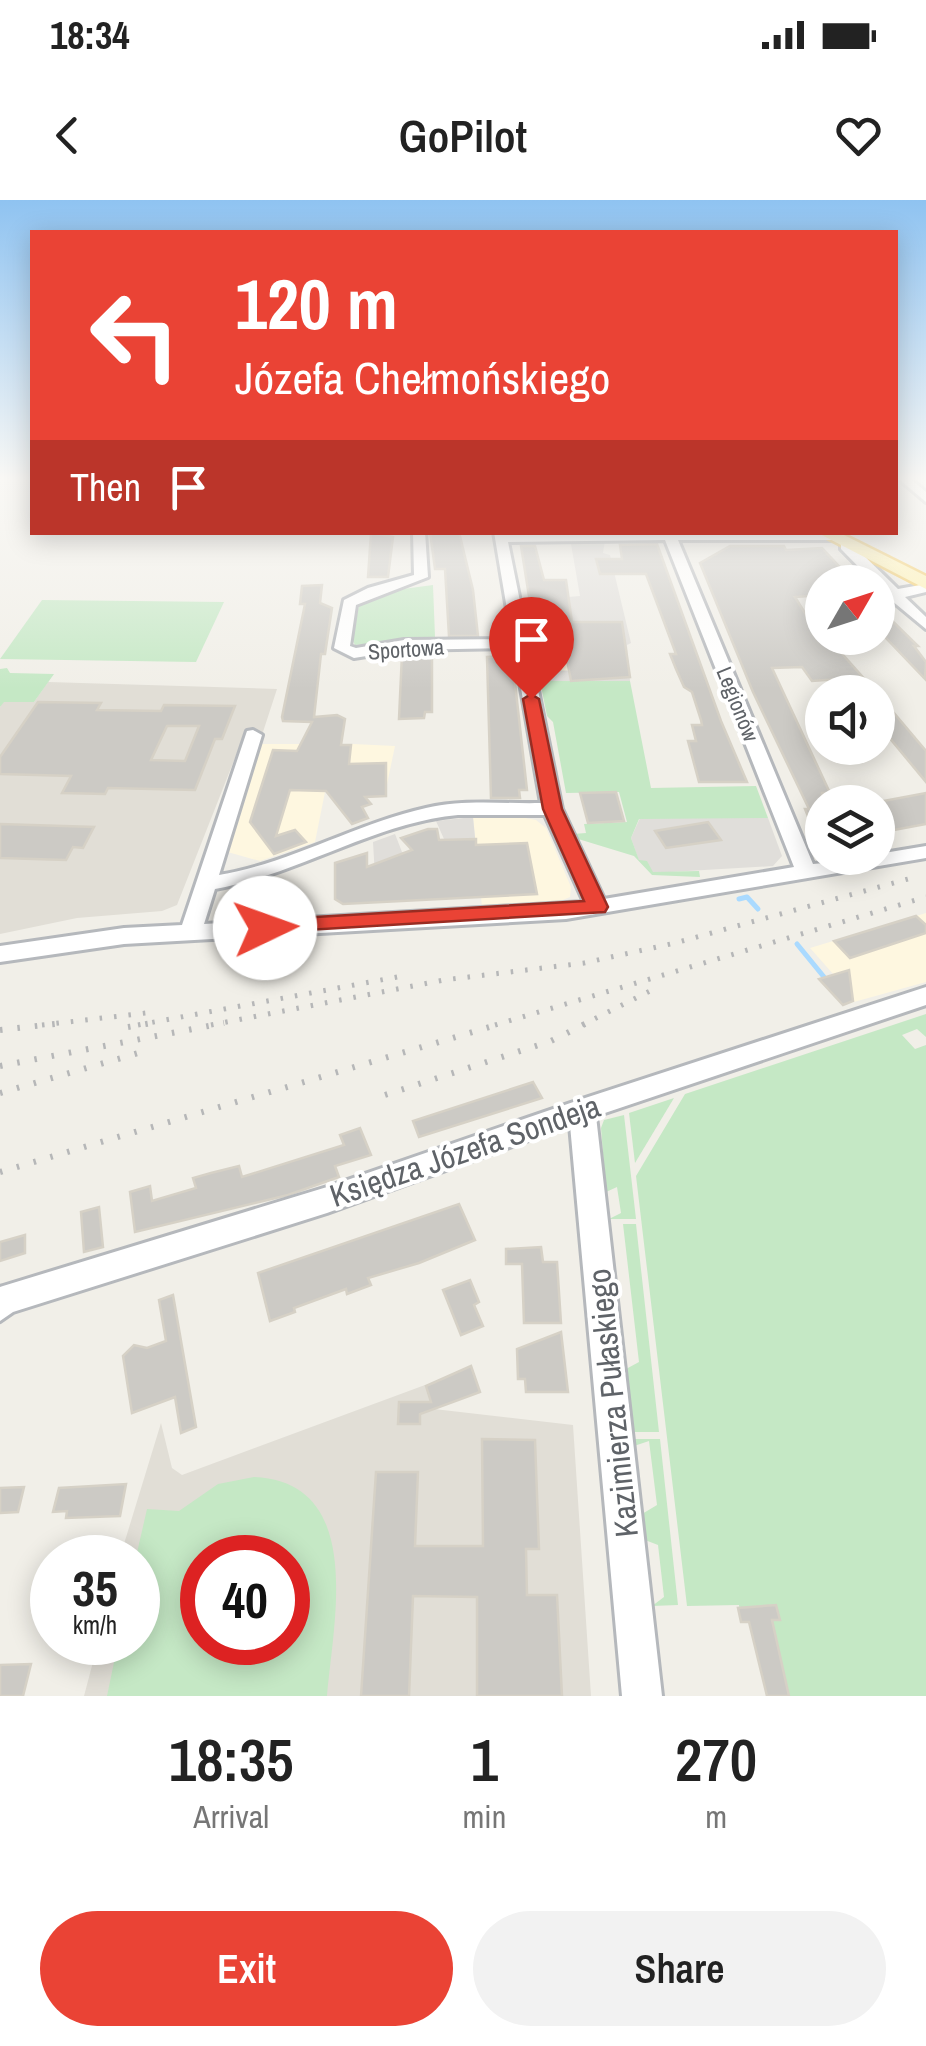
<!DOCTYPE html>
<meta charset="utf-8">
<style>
body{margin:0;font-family:"Archivo Narrow",sans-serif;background:#f2f2f2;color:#222;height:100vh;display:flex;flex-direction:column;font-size:38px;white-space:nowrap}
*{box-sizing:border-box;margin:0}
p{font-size:32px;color:#767676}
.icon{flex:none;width:55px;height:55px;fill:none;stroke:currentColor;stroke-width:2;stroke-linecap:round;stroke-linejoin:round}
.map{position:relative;height:1496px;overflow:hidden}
.panel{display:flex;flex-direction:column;background:#fff;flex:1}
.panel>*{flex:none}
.banner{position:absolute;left:30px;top:30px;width:868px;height:305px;border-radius:0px;box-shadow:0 5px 25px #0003;background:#ea4335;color:#fff;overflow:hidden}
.needle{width:65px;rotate:51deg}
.buttons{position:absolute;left:805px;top:365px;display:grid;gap:20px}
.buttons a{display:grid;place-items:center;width:90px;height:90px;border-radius:50%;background:#fff;box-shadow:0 5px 25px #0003;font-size:50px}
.speed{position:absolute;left:30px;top:1335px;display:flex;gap:20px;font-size:50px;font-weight:700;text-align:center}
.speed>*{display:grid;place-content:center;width:130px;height:130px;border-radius:50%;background:#fff;box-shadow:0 5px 25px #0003;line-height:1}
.speed small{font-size:25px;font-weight:400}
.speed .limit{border:15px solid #d22;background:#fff;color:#111}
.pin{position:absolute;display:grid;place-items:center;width:85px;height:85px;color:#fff;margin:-102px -42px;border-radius:50% 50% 50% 0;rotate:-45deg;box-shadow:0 0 10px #0007}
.pin .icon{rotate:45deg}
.me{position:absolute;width:110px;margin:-55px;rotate:87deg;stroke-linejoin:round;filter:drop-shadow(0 0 8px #0008)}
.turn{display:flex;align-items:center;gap:35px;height:210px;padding:0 40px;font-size:45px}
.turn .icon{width:130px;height:130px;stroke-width:2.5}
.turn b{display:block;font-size:70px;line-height:85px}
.then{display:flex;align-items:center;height:95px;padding:0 40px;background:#0003;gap:20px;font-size:38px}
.eta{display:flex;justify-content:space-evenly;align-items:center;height:170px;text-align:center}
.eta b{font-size:60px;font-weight:600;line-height:70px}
.cta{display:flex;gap:20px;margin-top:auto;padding:20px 40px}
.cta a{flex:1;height:115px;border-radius:60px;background:#ea4335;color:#fff;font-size:40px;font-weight:600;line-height:115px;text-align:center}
.cta a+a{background:#f2f2f2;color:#222}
.status{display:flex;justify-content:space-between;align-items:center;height:70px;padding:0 50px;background:#fff;direction:ltr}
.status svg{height:28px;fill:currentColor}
header{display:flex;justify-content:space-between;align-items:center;height:130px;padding:0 40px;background:#fff;font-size:45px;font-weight:600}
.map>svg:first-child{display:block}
.commercial{fill:#fef7e0}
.industrial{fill:#e0deda}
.education{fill:#e1ded6;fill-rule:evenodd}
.green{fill:#c5e8c5;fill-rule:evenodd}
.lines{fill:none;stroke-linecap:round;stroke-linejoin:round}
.stream{stroke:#aadaff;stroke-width:5}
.building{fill:#cccac5;stroke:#d6d1c6;stroke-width:2.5;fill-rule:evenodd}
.minor-casing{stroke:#b5b8bc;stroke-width:6}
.major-casing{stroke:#f2c960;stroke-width:5}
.minor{fill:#fff;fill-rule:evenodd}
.major{fill:#fff2af;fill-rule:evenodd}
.rail-far1{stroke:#b6b7b8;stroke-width:5;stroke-dasharray:2.5 12;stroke-linecap:butt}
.rail{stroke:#b6b7b8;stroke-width:6;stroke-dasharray:2.5 15;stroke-linecap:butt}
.route{fill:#ea4335;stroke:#982c22;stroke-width:2.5}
.labels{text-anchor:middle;stroke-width:8;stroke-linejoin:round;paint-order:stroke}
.far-street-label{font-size:22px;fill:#5f6368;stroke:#fff}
.near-street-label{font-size:32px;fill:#5f6368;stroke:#fff}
</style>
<div class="status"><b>18:34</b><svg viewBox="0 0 49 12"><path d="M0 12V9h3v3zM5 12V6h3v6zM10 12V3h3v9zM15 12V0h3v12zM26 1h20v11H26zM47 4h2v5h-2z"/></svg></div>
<header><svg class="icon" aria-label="back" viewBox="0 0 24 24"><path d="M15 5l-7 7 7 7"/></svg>GoPilot<svg class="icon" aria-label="heart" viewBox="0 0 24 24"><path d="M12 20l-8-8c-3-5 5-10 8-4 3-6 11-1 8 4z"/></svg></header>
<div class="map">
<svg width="926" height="1496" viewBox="0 0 926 1496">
<rect width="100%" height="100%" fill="#f1efe8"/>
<g class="commercial">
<polygon points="585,436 596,471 537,471 529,437"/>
<polygon points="261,544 353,544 395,546 386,589 325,592 315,642 260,661 224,651"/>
<polygon points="473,617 520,617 536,620 546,628 571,687 570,697 558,702 482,707"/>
<polygon points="926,713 926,782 843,805 819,779 833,774 810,748"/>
</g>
<g class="industrial">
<polygon points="605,340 603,353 610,355 631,443 627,445 630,481 540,481 537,471 596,470 585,436 529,437 524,414 571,416 568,397 580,396 571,344"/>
<polygon points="473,617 481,697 375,676 373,642 395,634 402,652 408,652 444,639 436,621"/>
<polygon points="640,618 768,618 782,656 773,666 653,673 639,661 631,638"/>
</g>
<g class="education">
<polygon points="48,482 277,489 262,535 244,535 177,705 162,711 77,718 0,734 0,507 3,502 34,502"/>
<path d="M425,1185L434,1209L573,1225L591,1496H84L98,1443L138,1442V1358L120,1357L161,1223L172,1268L182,1275ZM202,1358H288V1442H202Z"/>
</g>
<g class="green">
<polygon points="433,385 435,437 355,445 352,439 359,406 388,391"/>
<polygon points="42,400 224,402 196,462 0,459"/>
<polygon points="7,468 10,473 54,474 34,502 4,502 0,507 0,469"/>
<polygon points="540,481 630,481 651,588 756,586 768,618 639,619 631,638 639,660 647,661 653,672 699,671 700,677 652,675 634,656 575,638 573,634 586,633 584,624 627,622 619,592 566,593 553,522 547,516"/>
<polygon points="926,814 926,837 917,829 902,835 915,849 926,845 926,1496 767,1496 749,1422 741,1422 739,1405 687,1406 636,976 685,894"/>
<polygon points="674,898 635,963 629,913"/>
<polygon points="624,915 636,1019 609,1019 621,1013 617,987 606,992 601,928 604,920"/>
<polygon points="623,1024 636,1024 659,1232 632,1232 626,1169 639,1162"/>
<polygon points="633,1239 660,1239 678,1405 652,1406 664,1397 658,1345 645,1340 642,1314 657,1305 649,1241 634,1246"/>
<path d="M254,1277C366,1282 333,1423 327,1496H107L118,1443L138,1442L136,1357L147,1309L179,1311L218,1284ZM202,1358H288V1442H202Z"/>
</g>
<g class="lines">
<g class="stream">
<polyline points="739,699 747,697 758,709"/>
<polyline points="797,744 824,777"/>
</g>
</g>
<g class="building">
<polygon points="430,332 459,332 473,390 478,436 449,436 445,369 435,369"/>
<polygon points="371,333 393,337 388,377 368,377"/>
<polygon points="657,344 721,521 747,582 699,582 688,541 696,541 692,525 702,525 701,520 692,492 684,487 676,469 670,454 676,454 646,374 600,374 596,359 622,359 620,345"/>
<polygon points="521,346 535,346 544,380 566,380 572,422 622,422 630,477 571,481 561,428 534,428"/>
<polygon points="730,346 784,346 786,350 822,348 850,378 822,380 822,395 795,397 820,437 828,438 876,492 851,492 840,479 812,481 802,467 772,468 830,593 822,593 822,651 805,609 809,609 753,492 700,363"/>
<polygon points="322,385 320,403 332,408 325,454 321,454 314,517 337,515 345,519 341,545 351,545 349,564 386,563 386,596 365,597 371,604 362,607 368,618 352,624 326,591 290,590 276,636 295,630 306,642 274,654 250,622 273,550 297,551 312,522 283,521 282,517 305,404 300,404 302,386"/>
<polygon points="878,407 918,446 914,446 926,462 925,479 883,435 878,435"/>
<polygon points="432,453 432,512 425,512 424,518 399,519 402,454"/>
<polygon points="512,456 527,590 519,590 520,598 491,598 487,457"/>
<polygon points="878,494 926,551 926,582 878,524"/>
<path d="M38,502L101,503L97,510L161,511L164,505L235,506L222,539H215L195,590L108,588L105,594L62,593L71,576L0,574V557ZM167,526H199L185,561L151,560Z"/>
<polygon points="616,592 624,621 588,623 580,593"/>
<polygon points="926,593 926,624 878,633 878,602"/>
<polygon points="708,622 721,640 666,648 655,631"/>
<polygon points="0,624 94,627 83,648 73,647 66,660 0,658"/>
<polygon points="428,629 437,629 439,640 476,639 476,645 527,643 537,694 343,704 335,699 335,663 367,653 367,667 412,650 401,638"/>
<polygon points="266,685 278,706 263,711 259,704 239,711 231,697"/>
<polygon points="916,716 926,725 926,733 850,758 834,741"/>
<polygon points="849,770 853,801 843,805 819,779"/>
<polygon points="533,882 542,898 419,937 413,921"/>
<polygon points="360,928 371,955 335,966 339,977 288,995 135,1032 130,992 150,986 152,1001 196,988 193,978 211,973 239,966 242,977 344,945 340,935"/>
<polygon points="459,1004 475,1040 419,1063 368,1078 371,1085 347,1094 346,1089 294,1108 295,1112 270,1121 258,1073"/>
<polygon points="99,1007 103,1047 84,1052 81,1012"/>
<polygon points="25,1035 25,1053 0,1061 0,1042"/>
<polygon points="541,1047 543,1062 557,1062 561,1123 524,1123 522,1064 506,1064 506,1049"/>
<polygon points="470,1080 479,1102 474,1105 483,1126 461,1135 443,1090"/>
<polygon points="173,1095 196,1227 181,1233 175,1197 132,1213 123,1156 134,1145 147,1148 166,1141 159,1100"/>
<polygon points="561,1132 568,1192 526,1192 525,1179 518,1179 517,1149"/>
<polygon points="471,1166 480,1192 420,1214 420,1224 398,1224 399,1202 431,1202 426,1186"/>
<polygon points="482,1239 535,1240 539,1349 526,1349 527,1395 557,1395 562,1496 477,1496 477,1397 413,1396 409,1496 361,1496 376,1272 418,1272 415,1346 483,1346"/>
<polygon points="126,1284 120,1316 66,1318 67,1311 53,1312 59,1288"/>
<polygon points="24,1287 18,1312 0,1313 0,1288"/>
<polygon points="776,1405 780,1420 772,1420 789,1496 767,1496 749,1422 741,1422 738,1408"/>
<polygon points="31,1464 23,1496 0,1496 0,1465"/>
</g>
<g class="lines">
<defs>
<g id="minor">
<polygon points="900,280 912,280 926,292 926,302"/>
<path d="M413,332H425L428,377L356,405L350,446L356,448L404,440L512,439L494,332L835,333V339L830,340H678L813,664L878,658V654L926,646V658L566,719L124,744L0,762V746L124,728L182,725L247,531L253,530L262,535L219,675C291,663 355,624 426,608C464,599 503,604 541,603L514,448L404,450L354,458L334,448L344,400L368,388L414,375ZM665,340L794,667L604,699L562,609L508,342ZM458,615H545L584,702L204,724L215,689C299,674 374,623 458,615Z"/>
<polygon points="841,343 851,343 898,389 926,384 926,392 905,397 926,417 926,429 891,400 841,349"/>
<polygon points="926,787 926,805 596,916 662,1496 622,1496 570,925 327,1013 13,1112 0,1121 0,1087 3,1086 327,987 582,899"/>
</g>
<polygon id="major" points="816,332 838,332 926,376 926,389"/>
</defs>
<use href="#minor" class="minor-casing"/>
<use href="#major" class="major-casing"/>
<use href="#minor" class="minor"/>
<use href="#major" class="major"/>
<g class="rail-far1">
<polyline points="42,825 146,813"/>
<polyline points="138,825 408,775"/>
<polyline points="211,825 444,780 584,763 675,743 908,679"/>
<polyline points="495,825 926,697"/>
<polyline points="582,825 658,787"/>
</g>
<g class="rail">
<polyline points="128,827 152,823"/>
<polyline points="0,830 63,823"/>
<polyline points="0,866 224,823"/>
<polyline points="0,893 149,850"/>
<polyline points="385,895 551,841 587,823"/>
<polyline points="0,972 503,823"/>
</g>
</g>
<linearGradient id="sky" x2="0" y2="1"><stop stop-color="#8fc3f1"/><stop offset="0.57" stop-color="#f9f8f5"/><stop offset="1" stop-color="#f9f8f5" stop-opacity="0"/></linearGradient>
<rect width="926" height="489" fill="url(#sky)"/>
<polygon class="route" points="531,494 539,499 562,609 608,707 605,712 257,733 254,728 265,720 584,701 543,609 523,499"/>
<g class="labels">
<g class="far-street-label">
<text transform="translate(406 449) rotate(-4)" y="8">Sportowa</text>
<text transform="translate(738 504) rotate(68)" y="8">Legionów</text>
</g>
<g class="near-street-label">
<text transform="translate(465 951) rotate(-19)" y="11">Księdza Józefa Sondeja</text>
<text transform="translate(613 1203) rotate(-96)" y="11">Kazimierza Pułaskiego</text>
</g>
</g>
</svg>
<div class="buttons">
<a><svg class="needle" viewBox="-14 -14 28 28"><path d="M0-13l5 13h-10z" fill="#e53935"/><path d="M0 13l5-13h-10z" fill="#767676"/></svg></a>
<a><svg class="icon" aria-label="sound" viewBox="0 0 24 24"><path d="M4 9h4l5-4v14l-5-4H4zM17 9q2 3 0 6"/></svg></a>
<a><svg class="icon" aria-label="layers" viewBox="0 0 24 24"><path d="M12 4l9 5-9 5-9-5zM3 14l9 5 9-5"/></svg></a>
</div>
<div class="speed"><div>35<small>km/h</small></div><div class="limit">40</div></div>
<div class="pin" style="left:531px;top:499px;background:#d93025"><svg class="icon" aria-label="arrive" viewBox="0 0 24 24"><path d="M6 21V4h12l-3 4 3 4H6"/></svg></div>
<svg class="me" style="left:265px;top:728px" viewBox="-20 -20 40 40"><circle r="19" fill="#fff"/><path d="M0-13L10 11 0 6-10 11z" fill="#ea4335"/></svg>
<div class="banner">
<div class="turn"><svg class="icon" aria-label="left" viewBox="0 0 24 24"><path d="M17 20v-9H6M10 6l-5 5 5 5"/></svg><div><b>120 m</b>Józefa Chełmońskiego</div></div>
<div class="then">Then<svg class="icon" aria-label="arrive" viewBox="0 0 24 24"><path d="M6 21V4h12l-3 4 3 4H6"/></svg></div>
</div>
</div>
<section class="panel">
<div class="eta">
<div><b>18:35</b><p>Arrival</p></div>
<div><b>1</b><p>min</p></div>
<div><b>270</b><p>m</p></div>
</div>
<div class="cta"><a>Exit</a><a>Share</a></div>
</section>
